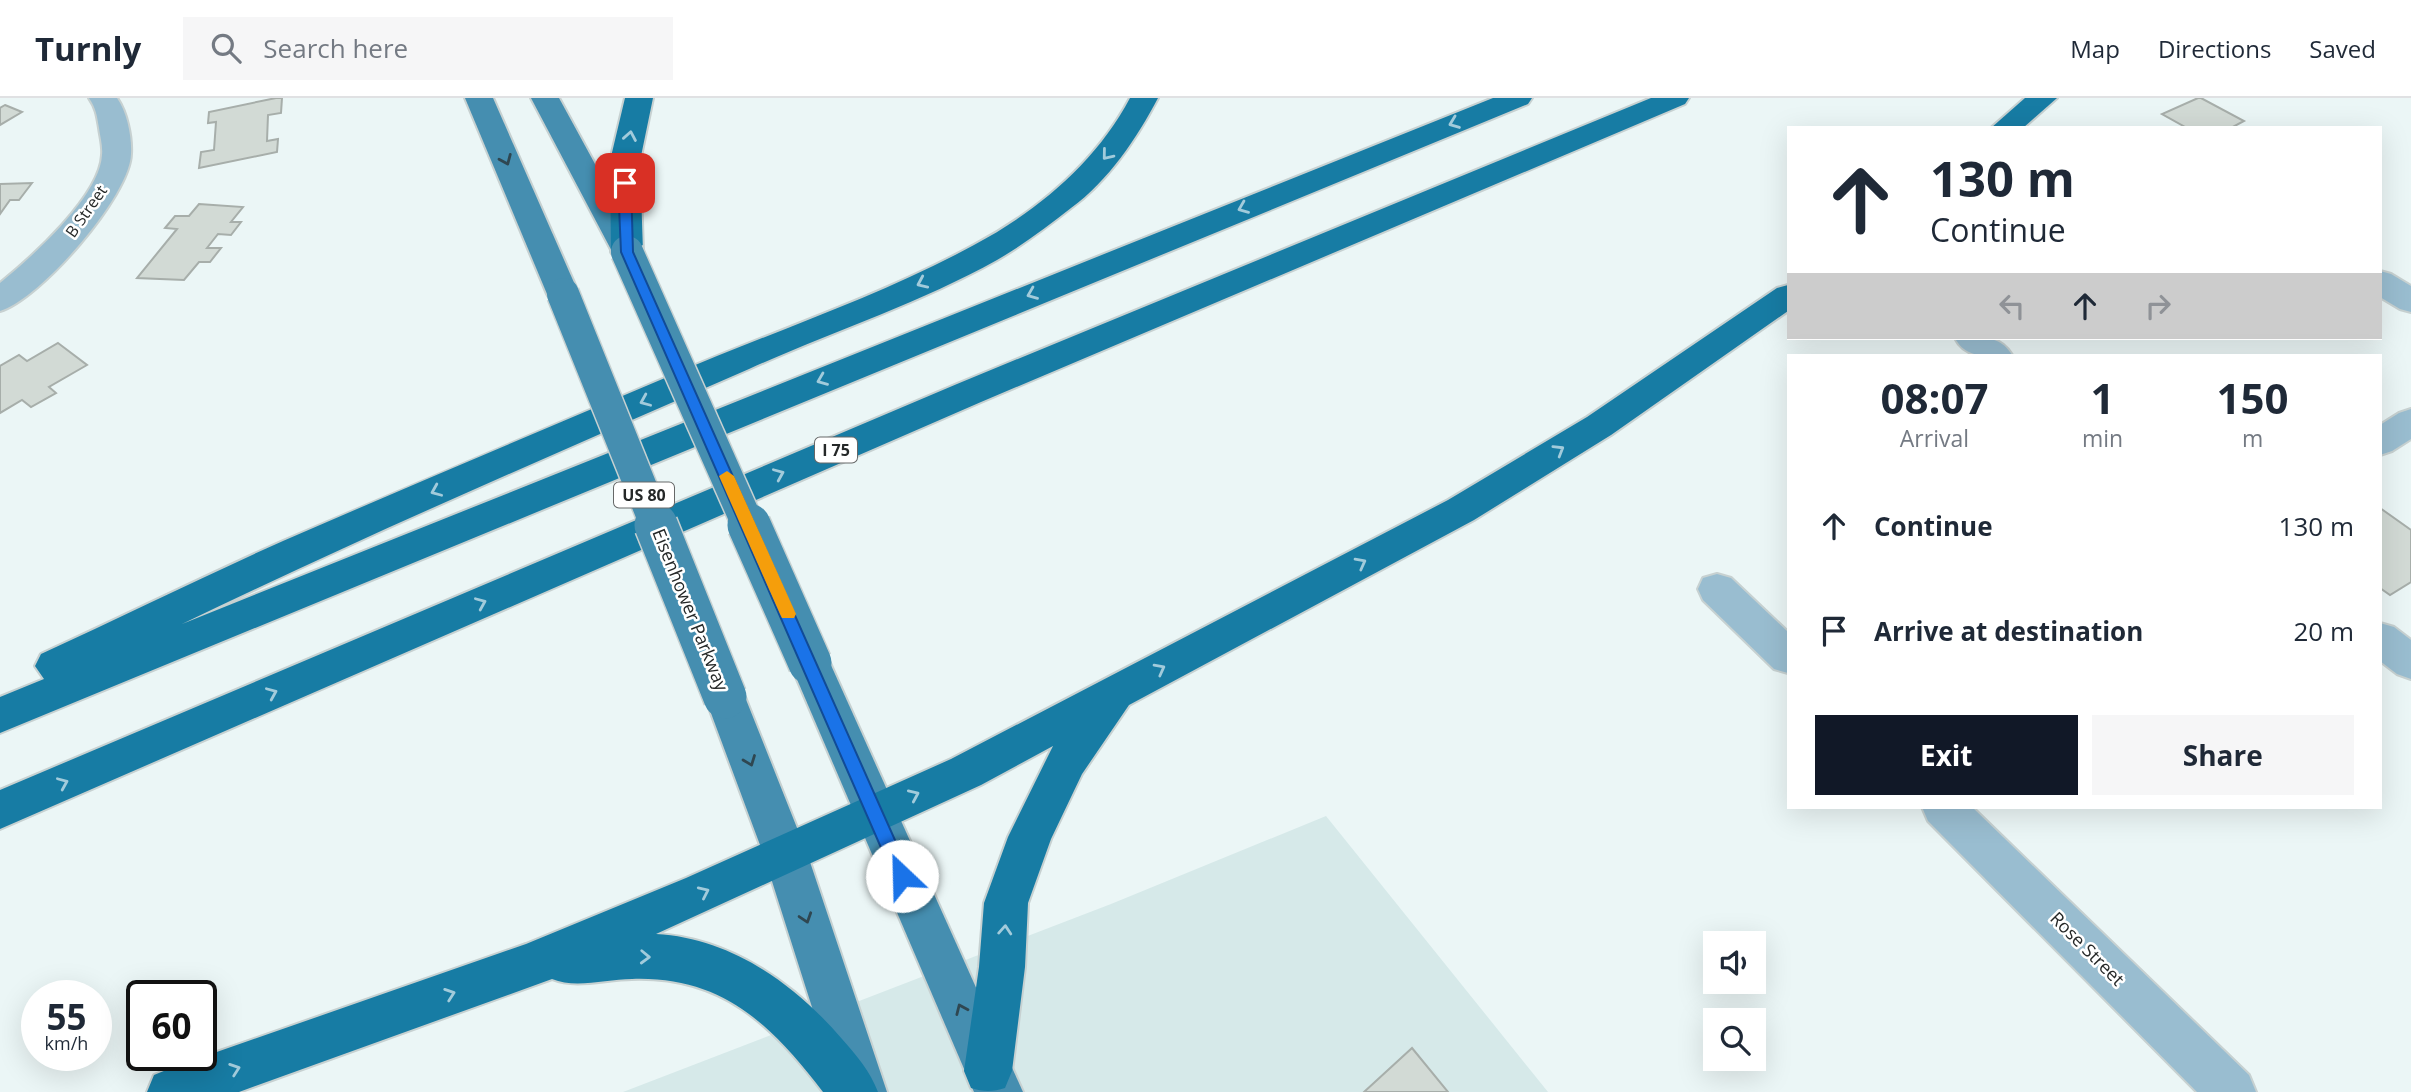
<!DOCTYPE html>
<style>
body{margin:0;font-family:"Open Sans",sans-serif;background:#f6f6f7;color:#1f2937;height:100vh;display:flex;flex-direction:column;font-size:26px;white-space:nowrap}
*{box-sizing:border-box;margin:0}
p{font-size:23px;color:#747a83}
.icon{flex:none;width:38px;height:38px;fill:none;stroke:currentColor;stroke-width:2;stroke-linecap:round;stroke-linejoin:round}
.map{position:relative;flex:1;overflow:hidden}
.panel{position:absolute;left:1787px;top:256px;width:595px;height:455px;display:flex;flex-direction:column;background:#fff;border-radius:0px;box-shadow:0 7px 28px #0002}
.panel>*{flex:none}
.hud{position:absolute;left:1787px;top:28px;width:595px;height:214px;border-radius:0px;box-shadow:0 7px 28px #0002;background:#fff;color:#1f2937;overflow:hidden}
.controls{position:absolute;left:1703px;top:833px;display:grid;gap:14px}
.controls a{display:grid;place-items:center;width:63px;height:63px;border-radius:0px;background:#fff;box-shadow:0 7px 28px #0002;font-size:35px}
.speed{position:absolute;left:21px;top:882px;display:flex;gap:14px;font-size:35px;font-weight:700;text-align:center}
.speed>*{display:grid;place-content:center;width:91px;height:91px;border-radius:50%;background:#fff;box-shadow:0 7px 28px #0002;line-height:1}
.speed small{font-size:18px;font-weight:400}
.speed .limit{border:4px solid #111;border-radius:10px;background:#fff;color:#111}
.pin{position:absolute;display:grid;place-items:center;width:60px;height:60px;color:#fff;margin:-30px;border-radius:14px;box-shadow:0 4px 10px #0006}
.me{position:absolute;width:77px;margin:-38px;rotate:336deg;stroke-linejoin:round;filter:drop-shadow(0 0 5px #0008)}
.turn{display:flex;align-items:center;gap:24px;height:147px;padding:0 28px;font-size:32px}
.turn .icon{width:91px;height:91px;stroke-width:2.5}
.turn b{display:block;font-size:49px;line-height:60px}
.lanes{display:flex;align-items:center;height:66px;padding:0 28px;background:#0003;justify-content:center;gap:35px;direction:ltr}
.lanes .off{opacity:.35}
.eta{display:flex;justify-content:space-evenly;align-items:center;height:119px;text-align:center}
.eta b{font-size:42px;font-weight:700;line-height:49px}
.button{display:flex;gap:14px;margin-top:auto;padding:14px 28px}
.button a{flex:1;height:80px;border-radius:0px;background:#111827;color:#fff;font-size:28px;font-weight:700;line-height:80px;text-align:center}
.button a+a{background:#f6f6f7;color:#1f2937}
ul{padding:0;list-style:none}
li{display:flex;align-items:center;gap:21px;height:105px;padding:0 28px}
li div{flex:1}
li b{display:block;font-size:26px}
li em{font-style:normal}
header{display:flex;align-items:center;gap:42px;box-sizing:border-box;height:98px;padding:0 35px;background:#fff;border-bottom:2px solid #e0e1e3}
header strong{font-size:33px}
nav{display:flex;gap:38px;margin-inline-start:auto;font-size:24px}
.search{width:490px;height:63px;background:#f6f6f7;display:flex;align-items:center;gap:18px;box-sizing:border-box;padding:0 24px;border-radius:0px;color:#747a83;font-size:26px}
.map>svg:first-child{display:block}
.built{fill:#d6e9e9}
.building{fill:#d2dad5;stroke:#a7aeaa;stroke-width:2}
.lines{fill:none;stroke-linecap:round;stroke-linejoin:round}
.minor-casing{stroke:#c7d1d1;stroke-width:4}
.major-casing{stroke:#c7d1d1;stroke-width:4}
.highway-casing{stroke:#c7d1d1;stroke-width:4}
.minor{fill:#99bdd0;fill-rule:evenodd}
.major{fill:#458eb0;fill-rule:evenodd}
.highway{fill:#177ca4;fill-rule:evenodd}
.major-bridge-far1-casing{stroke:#c7d1d1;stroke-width:35;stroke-linecap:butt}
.major-bridge-casing{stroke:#c7d1d1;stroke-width:46;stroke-linecap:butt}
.major-bridge-far1{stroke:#458eb0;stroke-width:32}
.major-bridge{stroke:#458eb0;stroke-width:43}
.oneway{stroke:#a2cbdb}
.oneway2{stroke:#2f4751}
.route{fill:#1a73e8;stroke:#114b97;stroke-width:2}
.slow{fill:#f59e0b}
.labels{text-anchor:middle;stroke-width:5;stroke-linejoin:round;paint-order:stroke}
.far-street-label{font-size:16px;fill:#252828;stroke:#fff}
.shield{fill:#fff;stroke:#666868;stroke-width:2}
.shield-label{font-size:16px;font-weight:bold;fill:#252828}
.street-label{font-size:18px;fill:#252828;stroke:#fff}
</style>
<header>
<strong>Turnly</strong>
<div class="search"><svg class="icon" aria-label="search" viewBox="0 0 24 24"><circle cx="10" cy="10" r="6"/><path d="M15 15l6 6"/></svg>Search here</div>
<nav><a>Map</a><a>Directions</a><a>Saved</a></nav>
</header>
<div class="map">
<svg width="2411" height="994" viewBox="0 0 2411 994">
<rect width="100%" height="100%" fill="#ebf6f6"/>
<polygon class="built" points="1326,718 1548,994 623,994 1111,806"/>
<g class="building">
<polygon points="276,0 282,0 281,15 268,17 267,43 278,41 277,54 199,70 201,54 214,52 216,24 208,25 209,14"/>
<polygon points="2198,0 2201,0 2244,23 2231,30 2187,30 2162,16"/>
<polygon points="5,7 22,14 0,27 0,10"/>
<polygon points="32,85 19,102 10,102 0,116 0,86"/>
<polygon points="199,106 243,109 231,124 241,124 231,137 218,136 207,150 221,150 210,164 199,164 184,182 137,180 177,131 165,130 175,118 189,118"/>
<polygon points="58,245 87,267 49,289 56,295 31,309 22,302 0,315 0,268 19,257 27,263"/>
<polygon points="2380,410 2411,432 2411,484 2390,497 2380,490"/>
<polygon points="1412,950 1448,994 1364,994"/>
</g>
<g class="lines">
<defs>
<g id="minor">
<path d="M89,0H117C127,14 132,39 131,56C130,98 39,202 0,213V185C31,160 100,98 102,57C103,48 100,38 99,30C97,18 96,10 89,0Z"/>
<polygon points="2380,173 2391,176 2411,188 2411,214 2400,211 2380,199"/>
<path d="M1955,240C1977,240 1999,235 2012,257C1990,258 1966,262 1955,240Z"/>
<polygon points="2411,311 2411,341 2392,353 2380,357 2380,327 2399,315"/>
<polygon points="1717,476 1731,480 1788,534 1788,575 1774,571 1703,502 1698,491 1703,480"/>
<polygon points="2380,525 2394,529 2411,542 2411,581 2397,576 2380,563"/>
<polygon points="1922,709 1972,709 2249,977 2256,994 2197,994 1928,723"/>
</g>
<g id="major">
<polygon points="465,0 493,0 579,196 574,204 563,207 552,204 547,196"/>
<polygon points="531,0 559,0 643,154 638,161 627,164 616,161"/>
<polygon points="810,548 824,553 830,565 1023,994 974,994 790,565 796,553"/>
<polygon points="725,582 739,587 745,599 807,755 887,994 839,994 763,755 705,599 711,587"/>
</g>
<g id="highway">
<polygon points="625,0 653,0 640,63 643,154 638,161 627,164 616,161 611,154 610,63"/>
<path d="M1130,0H1158C1137,40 1108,83 1071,110C1048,128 1023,147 997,162C918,206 831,234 749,271C559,354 368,436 182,526L1493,0H1532L1528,6L0,635V599L44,581L35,568L41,556C122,519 202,479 283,443C412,387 542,332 672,277C771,234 879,199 974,147C1038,113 1096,64 1130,0Z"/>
<polygon points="1651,0 1689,0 1685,6 981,304 0,731 0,692 957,286"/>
<polygon points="2025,0 2057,0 2023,30 1991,30"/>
<path d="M1788,187V213L1611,337L1474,422L1129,607L1082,676L1051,741L1028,805L1025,869L1012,973L1005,990C993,994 983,994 971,990L964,973L979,869L984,805L1008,739L1053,648L981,687L656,836C731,840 795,886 842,941C857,958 870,973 878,994H823C771,926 722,878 632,881C606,881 576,891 552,881L239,994H147L154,977L171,970L526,846L686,780L951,661L1448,402L1587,319L1777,190Z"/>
</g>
</defs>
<use href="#minor" class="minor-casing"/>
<use href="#major" class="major-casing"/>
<use href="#highway" class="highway-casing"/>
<use href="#minor" class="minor"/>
<use href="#major" class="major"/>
<use href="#highway" class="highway"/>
<defs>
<g id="major-bridge-far1">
<polyline points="627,154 749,429"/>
<polyline points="563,196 657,429"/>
</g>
<g id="major-bridge">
<polyline points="656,427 725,599"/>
<polyline points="749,427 810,565"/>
</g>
</defs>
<use href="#major-bridge-far1" class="major-bridge-far1-casing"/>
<use href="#major-bridge" class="major-bridge-casing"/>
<use href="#major-bridge-far1" class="major-bridge-far1"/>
<use href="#major-bridge" class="major-bridge"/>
</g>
<defs><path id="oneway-chevron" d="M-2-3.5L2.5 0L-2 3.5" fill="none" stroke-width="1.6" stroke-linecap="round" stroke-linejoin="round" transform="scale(1.75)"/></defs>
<g class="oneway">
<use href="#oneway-chevron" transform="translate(1454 25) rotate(159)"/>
<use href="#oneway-chevron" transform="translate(630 38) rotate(-80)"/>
<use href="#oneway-chevron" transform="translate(1107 57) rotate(129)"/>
<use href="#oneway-chevron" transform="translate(1243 110) rotate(158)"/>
<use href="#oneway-chevron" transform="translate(922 185) rotate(156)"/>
<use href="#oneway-chevron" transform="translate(1032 196) rotate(158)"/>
<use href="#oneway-chevron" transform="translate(822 282) rotate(158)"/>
<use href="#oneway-chevron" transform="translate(645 303) rotate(157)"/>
<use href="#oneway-chevron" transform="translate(1559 352) rotate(-31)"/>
<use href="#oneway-chevron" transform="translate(779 376) rotate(-23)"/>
<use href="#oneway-chevron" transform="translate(436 393) rotate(157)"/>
<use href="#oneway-chevron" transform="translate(1361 465) rotate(-28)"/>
<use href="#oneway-chevron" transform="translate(481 505) rotate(-23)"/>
<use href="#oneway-chevron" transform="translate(1160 571) rotate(-28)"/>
<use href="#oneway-chevron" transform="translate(272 595) rotate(-23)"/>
<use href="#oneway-chevron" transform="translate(63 685) rotate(-23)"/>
<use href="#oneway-chevron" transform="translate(914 697) rotate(-24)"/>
<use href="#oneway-chevron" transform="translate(704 794) rotate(-25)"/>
<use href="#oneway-chevron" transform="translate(1005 832) rotate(-86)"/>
<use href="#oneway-chevron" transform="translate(645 859) rotate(2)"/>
<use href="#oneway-chevron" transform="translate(450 896) rotate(-19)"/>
<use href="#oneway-chevron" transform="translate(235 971) rotate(-19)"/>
</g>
<g class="oneway2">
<use href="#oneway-chevron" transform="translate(506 62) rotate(67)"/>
<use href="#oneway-chevron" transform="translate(750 663) rotate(69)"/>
<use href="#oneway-chevron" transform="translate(806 820) rotate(72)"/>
<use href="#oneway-chevron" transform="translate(961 911) rotate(-114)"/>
</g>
<polygon class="route" points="625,81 631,85 633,154 911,778 909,784 902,787 896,784 621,154 618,85"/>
<polygon class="slow" points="727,373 734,378 796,516 794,520 782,520 780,516 719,378"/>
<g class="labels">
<g class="far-street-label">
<text transform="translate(86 113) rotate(-55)" y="6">B Street</text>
</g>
<g class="shield">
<rect x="815" y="339.5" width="42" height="25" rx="5"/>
<rect x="614" y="384.5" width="60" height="25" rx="5"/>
</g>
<g class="shield-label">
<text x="836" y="358">I 75</text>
<text x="644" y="403">US 80</text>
</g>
<g class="street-label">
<text transform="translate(690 512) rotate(68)" y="6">Eisenhower Parkway</text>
<text transform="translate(2087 851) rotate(45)" y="6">Rose Street</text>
</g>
</g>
</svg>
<div class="controls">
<a><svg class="icon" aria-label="sound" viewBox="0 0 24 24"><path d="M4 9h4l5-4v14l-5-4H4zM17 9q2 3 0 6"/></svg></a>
<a><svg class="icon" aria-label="search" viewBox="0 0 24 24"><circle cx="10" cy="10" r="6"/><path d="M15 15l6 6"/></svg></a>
</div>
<div class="speed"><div>55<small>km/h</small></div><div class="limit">60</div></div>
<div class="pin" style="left:625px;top:85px;background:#d93025"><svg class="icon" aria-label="arrive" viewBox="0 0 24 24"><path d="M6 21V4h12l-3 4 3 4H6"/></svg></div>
<svg class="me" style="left:902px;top:778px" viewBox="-20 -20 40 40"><circle r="19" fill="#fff"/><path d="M0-13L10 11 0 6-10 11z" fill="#1a73e8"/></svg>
<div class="hud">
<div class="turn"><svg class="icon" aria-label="ahead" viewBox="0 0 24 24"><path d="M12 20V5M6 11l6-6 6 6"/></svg><div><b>130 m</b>Continue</div></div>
<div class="lanes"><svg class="icon off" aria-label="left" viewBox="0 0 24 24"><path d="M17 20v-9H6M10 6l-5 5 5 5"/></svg><svg class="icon" aria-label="ahead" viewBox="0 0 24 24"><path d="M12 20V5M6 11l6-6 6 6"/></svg><svg class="icon off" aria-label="right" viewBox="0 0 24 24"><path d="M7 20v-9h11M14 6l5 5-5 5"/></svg></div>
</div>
<section class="panel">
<div class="eta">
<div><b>08:07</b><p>Arrival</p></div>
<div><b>1</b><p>min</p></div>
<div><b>150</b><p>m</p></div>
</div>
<ul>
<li><svg class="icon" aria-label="ahead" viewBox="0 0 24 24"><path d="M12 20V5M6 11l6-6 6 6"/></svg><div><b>Continue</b></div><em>130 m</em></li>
<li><svg class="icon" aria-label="arrive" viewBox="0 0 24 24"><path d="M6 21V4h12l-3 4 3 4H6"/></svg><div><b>Arrive at destination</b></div><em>20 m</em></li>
</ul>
<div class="button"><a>Exit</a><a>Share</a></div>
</section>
</div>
